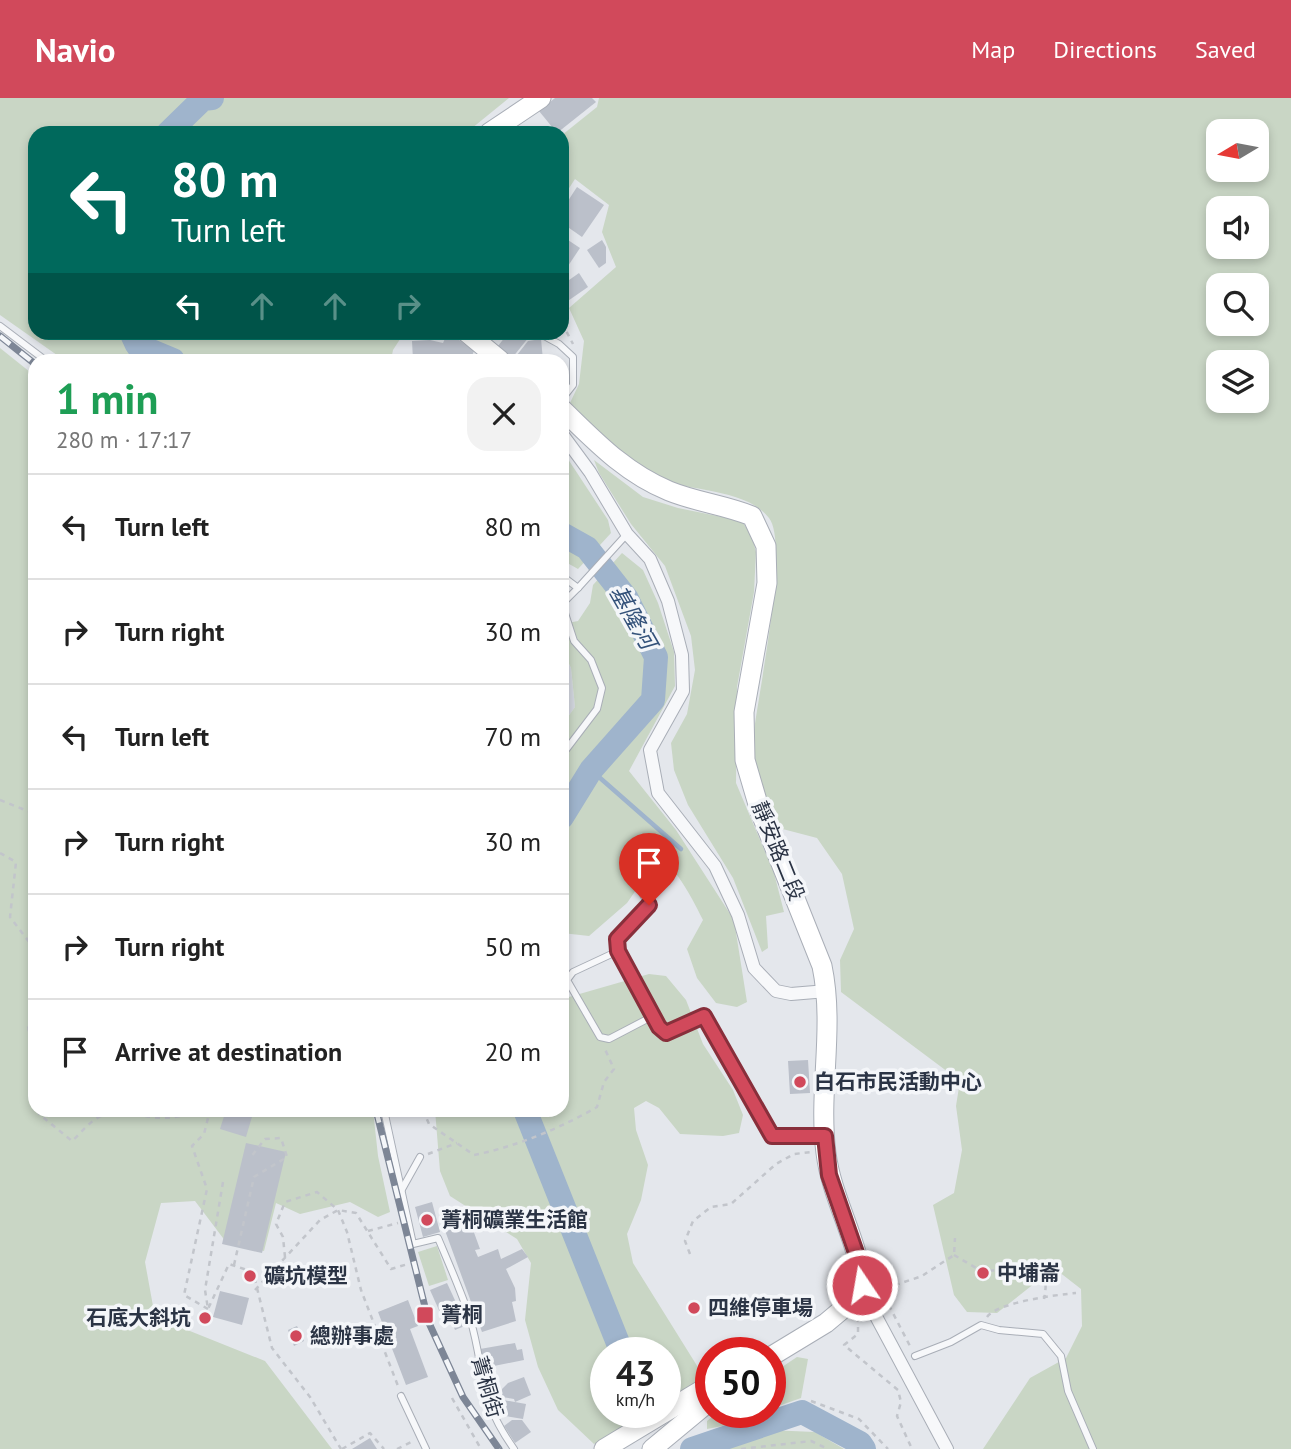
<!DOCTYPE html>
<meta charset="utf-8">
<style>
body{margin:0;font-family:"PT Sans","Noto Sans TC",sans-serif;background:#f2f2f2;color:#222;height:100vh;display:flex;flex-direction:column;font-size:26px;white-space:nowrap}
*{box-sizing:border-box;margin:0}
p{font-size:23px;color:#767676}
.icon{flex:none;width:38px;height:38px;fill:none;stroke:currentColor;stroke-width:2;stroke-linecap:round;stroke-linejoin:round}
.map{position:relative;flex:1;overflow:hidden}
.panel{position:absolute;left:28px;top:256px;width:541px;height:763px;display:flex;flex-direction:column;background:#fff;border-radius:21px;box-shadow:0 4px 10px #0003}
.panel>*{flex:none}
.hud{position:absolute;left:28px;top:28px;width:541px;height:214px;border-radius:21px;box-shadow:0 4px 10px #0003;background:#00695c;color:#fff;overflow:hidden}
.needle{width:46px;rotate:260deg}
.fabs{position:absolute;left:1206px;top:21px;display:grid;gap:14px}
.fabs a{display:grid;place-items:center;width:63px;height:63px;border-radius:14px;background:#fff;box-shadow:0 4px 10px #0003;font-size:35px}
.speed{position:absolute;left:590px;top:1239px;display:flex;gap:14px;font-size:35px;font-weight:700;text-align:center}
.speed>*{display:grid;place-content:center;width:91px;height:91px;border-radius:50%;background:#fff;box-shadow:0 4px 10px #0003;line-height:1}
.speed small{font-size:18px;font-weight:400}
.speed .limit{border:10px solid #d22;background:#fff;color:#111}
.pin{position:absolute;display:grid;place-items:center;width:60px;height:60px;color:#fff;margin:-72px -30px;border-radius:50% 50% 50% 0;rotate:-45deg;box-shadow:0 0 7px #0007}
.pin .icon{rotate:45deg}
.me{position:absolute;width:77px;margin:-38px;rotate:348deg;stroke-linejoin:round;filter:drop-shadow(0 0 5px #0008)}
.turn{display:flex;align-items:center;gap:24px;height:147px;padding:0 28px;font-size:32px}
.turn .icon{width:91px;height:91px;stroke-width:2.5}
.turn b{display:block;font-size:49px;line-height:60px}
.lanes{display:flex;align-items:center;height:66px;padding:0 28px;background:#0003;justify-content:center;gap:35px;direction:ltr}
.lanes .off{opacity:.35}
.round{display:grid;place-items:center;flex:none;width:74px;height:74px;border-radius:21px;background:#f2f2f2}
.overview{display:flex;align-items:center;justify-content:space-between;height:119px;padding:0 28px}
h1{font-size:42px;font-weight:800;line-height:52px;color:#1e9e55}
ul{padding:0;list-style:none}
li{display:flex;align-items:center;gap:21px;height:105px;padding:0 28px;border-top:2px solid #e0e0e0}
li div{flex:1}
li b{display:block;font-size:26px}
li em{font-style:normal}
header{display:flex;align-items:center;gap:42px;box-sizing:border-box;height:98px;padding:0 35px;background:#d1495b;color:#fff}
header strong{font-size:33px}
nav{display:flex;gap:38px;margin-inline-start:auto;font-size:24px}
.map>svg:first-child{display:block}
.built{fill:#d2d6de}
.green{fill:#c9d6c5;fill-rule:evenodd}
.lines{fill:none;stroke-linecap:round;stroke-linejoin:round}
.stream{stroke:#9fb4cc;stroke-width:4.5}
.river{stroke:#9fb4cc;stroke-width:24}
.building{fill:#bbc0ca}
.lane-casing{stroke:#a9aeb7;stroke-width:8}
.street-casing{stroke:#a9aeb7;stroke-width:14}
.secondary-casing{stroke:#a9aeb7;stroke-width:21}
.path{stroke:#c2c5cb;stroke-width:2.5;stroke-dasharray:5 5;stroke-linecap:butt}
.lane{stroke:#f7f8fa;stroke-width:6}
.street{stroke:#f7f8fa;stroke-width:12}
.secondary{stroke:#fff;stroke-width:19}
.rail-casing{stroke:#7d8696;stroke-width:7}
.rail{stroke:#f4f6f9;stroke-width:4.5;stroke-dasharray:13;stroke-linecap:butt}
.route-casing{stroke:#882f3b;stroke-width:18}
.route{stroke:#d1495b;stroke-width:12}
.poi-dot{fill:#d1495b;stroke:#f4f6f9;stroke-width:2.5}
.labels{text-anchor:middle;stroke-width:7;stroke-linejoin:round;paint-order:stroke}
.street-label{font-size:21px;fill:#2b3445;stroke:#f4f6f9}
.poi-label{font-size:21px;font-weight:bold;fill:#2b3445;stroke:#f4f6f9;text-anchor:start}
.water-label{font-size:23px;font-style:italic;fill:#34527a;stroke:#f4f6f9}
</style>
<header>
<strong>Navio</strong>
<nav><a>Map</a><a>Directions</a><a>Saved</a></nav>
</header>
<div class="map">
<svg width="1291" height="1351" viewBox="0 0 1291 1351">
<rect width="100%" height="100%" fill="#e4e7ec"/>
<polygon class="built" points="562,552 571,570 575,609 562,627"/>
<g class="green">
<polygon points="0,0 509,0 466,35 416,35 410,29 406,35 35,35 35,234 404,235 393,252 391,262 64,262 0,217"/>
<path d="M599,0H1291V1351H983L1030,1280L1066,1260L1082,1228L1081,1191L1054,1170L997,1215L967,1214L954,1197L933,1107L954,1095L962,1052L956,1008L960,983L841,894L840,862L854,831L842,776L817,740L775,729C767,703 751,670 753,641C757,602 790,446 769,420C744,388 683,395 650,377C619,360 594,331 569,307L579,286L584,243L569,210L616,169L602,134L609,107L575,81L562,101V37L597,9ZM1218,33H1256V72H1218ZM1218,110H1256V149H1218ZM1218,187H1256V226H1218ZM1218,264H1256V303H1218Z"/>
<polygon points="0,250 35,278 35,1012 373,1012 378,1058 390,1114 378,1119 350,1104 300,1116 276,1105 264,1153 226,1144 195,1103 161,1105 145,1164 155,1219 265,1263 332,1351 0,1351"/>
<polygon points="562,352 608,422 611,435 578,471 562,462"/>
<polygon points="594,362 643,399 678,410 742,423 752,439 756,454 754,494 737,589 736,685 774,775 784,814 766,818 768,850 762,854 733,780 688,707 674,672 671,645 687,616 695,572 691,538 665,468 631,426 599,375"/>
<path d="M622,455L643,472L658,505L674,554L675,588L629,673L676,732L734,822L747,904L737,909L716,905L697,880L687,851L703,822C690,796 669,754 639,747L632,766L636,792L627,805L589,838L562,835V627L575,609L571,570L562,552V526L578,523L590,505L593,487Z"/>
<polygon points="649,876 666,878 686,902 703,946 733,992 743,1017 739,1035 723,1038 680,1036 659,1010 646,1003 634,1010 636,1032 648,1067 641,1102 627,1136 633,1165 704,1279 665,1303 665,1255 606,1255 606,1314 646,1314 594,1346 558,1312 538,1269 525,1222 531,1165 517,1141 450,1098 440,1073 435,1012 562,1012 562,901"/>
<polygon points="437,1148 448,1182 429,1188 418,1154"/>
<polygon points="797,1259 808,1261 801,1300 770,1311 770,1277"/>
<polygon points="718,1314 762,1314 738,1325 707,1331 707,1323"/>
<polygon points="768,1332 815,1334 844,1351 716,1351"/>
</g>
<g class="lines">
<polyline class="stream" points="591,672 681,751"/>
<g class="river">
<polyline points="168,35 203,1 212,0"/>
<polyline points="131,234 137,247 173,262"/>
<polyline points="562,436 587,450 627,501 656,559 653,602 591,672 562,719"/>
<polyline points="525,1012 622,1255"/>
<polyline points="692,1351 802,1314 860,1345 864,1351"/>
</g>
</g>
<g class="building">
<polygon points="555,0 592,0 596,4 557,35 539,13"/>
<polygon points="577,89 604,107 582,139 562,125 562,112"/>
<polygon points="562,138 580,150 566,171 562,167"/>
<polygon points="602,142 606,149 606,165 599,170 587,152"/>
<polygon points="579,175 588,189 562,207 562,187"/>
<polygon points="448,234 474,253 470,262 453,262 442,258 441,262 413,262 412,243 430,242 443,245"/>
<polygon points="509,234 524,234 529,239 512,260 498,248"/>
<polygon points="541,241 543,262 518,262 517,257 528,243"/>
<polygon points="808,962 810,995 790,996 788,963"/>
<polygon points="226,1012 254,1012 246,1039 220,1031"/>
<polygon points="246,1045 286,1054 262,1155 222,1146"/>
<polygon points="432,1104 440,1134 423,1139 415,1109"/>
<polygon points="468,1118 480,1151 475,1152 478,1159 498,1151 501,1161 522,1151 528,1159 506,1171 515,1190 516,1203 512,1204 516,1223 482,1234 443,1127"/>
<polygon points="447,1185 459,1211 442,1219 430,1192"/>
<polygon points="220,1193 249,1200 242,1227 213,1219"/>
<polygon points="408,1202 418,1228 410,1231 428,1279 406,1287 378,1214"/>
<polygon points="462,1213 467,1227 455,1232 449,1217"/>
<polygon points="297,1228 304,1243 294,1248 288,1232"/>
<polygon points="515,1245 517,1252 522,1251 524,1262 484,1270 480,1251"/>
<polygon points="524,1279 531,1297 515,1304 514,1301 502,1299 502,1291 508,1285"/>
<polygon points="503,1302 526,1306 523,1321 500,1317"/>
<polygon points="512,1322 522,1322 531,1334 515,1345 504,1328"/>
<polygon points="370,1340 377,1351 352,1351"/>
</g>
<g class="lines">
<defs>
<g id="lane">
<polyline points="0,228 45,262"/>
<polyline points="537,234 559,246 573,259 573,287 562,301"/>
<polyline points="562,478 578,490 627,436"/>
<polyline points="562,657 597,611 602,590 591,562 574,543 562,506 578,490"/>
<polyline points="642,795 649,807 617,841 618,853 659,929 666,935 704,918 772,1038 823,1038"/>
<polyline points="618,853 573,874 567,882 600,939 609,941 653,918"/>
<path d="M384,1012L413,1146L438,1140C449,1166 461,1193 470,1220C486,1275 477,1299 514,1351"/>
<polyline points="401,1093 420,1059"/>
<polyline points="915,1258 951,1244 981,1227 999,1232 1043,1236 1061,1258 1068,1293 1093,1351"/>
<polyline points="401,1298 426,1351"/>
</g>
<g id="street">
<polyline points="562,336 590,374 627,436 650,461 668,503 682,557 683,593 650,652 658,695 715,768 738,817 754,870 776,893 791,896 827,893"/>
<polyline points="863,1194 947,1351"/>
</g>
<g id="secondary">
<polyline points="489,35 541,0"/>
<polyline points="466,234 500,262"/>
<path d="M562,311C595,343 625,375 669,393C696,404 725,407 752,418L766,448L767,485L744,614L745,662L760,713L822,868C835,930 818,993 826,1055C832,1103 861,1146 863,1194L826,1225L770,1259"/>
<polyline points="604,1351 710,1287"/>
<polyline points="652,1351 710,1303"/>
</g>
</defs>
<use href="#lane" class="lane-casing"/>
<use href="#street" class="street-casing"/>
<use href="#secondary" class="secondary-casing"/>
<g class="path">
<polyline points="562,225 573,246"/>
<polyline points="0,702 35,716"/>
<polyline points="0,755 16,764 10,819 33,849 35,861"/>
<polyline points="35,922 28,927 35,983"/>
<path d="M38,1012L39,1016L72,1043C81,1035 91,1022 101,1018C132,1006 155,1032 196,1012"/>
<path d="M423,1012L429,1026L474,1057C515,1049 561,1030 597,1009L604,984L614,971L604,949"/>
<polyline points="428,1056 457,1045"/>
<polyline points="223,1084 205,1192 208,1211 229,1166 253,1174 272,1250 310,1299 341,1351"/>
<polyline points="368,1133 398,1125"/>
<polyline points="690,1156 685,1143 693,1123 711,1109 731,1106 776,1066 794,1056 812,1054"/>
<path d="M954,1157L983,1174L1033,1166C1047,1176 1047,1185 1044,1201"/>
<polyline points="285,1159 283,1139 276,1126 285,1104 317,1094 338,1112 347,1134 361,1192 398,1288"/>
<polyline points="234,1167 254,1079 287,1059 281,1040 265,1041 250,1060"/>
<polyline points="879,1187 881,1192 922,1178 954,1157 955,1140"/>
<polyline points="255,1192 320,1122 338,1112 356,1115 391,1171 408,1166"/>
<polyline points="879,1194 881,1192 911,1250"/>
<polyline points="208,1211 184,1197 207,1091 192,1048 204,1036 210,1012"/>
<polyline points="858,1219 858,1236 844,1247 898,1292 901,1304 897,1318 912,1351"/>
<path d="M987,1219C998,1204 1056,1197 1076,1195"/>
<polyline points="452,1300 481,1351"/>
<polyline points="811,1303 859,1321 888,1351"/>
<polyline points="342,1351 370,1335 384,1351"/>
<polyline points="397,1351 413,1343"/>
<polyline points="741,1351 811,1343 828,1351"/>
</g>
<use href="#lane" class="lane"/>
<use href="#street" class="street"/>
<use href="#secondary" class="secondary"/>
<defs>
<g id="rail">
<polyline points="0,238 35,266"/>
<polyline points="376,1012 429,1225 463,1299 499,1351"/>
</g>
</defs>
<use href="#rail" class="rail-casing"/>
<use href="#rail" class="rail"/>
</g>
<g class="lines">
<defs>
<polyline id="route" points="649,807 617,841 618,853 659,929 666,935 704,918 772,1038 825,1038 829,1077 863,1175 862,1187"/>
</defs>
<use href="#route" class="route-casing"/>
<use href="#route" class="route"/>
</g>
<g class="poi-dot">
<circle cx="800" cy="984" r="7"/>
<circle cx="427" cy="1122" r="7"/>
<circle cx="983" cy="1175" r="7"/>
<circle cx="250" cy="1178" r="7"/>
<circle cx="694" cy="1210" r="7"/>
<rect x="416" y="1208" width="18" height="18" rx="3.5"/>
<circle cx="205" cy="1220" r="7"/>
<circle cx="296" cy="1238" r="7"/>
</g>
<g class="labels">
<g class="street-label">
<text transform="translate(778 753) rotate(68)" y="7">靜安路二段</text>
<text transform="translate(487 1289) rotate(74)" y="7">菁桐街</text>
</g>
<g class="poi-label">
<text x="814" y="991">白石市民活動中心</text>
<text x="441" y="1129">菁桐礦業生活館</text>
<text x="997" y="1182">中埔崙</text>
<text x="264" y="1185">礦坑模型</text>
<text x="708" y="1217">四維停車場</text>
<text x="441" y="1224">菁桐</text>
<text x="191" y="1227" text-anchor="end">石底大斜坑</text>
<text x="310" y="1245">總辦事處</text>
</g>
<g class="water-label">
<text transform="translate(633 519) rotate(60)" y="8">基隆河</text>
</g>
</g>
</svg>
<div class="fabs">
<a><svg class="needle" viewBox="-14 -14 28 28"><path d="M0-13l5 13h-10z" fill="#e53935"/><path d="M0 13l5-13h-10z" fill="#767676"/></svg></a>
<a><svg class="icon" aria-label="sound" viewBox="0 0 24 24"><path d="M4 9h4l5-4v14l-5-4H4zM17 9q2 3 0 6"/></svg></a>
<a><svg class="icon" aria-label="search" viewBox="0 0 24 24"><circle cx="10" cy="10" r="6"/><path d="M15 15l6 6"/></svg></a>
<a><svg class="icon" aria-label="layers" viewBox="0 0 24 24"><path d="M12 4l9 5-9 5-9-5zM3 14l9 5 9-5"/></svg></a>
</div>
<div class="speed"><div>43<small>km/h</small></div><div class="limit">50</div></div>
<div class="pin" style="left:649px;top:807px;background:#d93025"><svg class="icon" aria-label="arrive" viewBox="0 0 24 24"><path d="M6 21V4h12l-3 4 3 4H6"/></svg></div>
<svg class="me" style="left:862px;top:1187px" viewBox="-20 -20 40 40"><circle r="17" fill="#d1495b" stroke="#fff" stroke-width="3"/><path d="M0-11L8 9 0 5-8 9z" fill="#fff"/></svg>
<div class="hud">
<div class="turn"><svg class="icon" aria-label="left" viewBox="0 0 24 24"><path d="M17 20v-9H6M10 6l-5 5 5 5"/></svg><div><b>80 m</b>Turn left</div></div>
<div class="lanes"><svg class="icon" aria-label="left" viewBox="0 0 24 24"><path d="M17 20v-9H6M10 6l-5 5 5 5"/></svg><svg class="icon off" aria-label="ahead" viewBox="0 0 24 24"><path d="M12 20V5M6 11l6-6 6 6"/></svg><svg class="icon off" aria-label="ahead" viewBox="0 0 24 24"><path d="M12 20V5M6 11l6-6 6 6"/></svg><svg class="icon off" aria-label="right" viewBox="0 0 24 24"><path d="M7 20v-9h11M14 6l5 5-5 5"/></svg></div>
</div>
<section class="panel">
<div class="overview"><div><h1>1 min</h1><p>280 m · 17:17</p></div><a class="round"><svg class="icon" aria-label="close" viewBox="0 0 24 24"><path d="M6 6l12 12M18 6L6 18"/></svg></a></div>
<ul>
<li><svg class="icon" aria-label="left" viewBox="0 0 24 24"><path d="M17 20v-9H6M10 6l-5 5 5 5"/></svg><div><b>Turn left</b></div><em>80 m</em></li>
<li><svg class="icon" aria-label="right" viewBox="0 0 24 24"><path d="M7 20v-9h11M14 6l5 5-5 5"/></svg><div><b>Turn right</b></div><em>30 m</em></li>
<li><svg class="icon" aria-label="left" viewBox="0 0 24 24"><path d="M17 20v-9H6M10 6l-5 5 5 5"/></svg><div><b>Turn left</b></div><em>70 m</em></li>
<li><svg class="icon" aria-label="right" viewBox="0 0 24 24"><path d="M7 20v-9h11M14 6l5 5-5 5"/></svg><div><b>Turn right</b></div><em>30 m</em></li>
<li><svg class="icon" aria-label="right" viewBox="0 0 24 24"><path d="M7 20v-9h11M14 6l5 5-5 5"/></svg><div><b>Turn right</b></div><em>50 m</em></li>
<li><svg class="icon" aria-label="arrive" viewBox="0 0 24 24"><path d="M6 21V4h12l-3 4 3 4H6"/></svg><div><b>Arrive at destination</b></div><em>20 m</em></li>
</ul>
</section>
</div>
